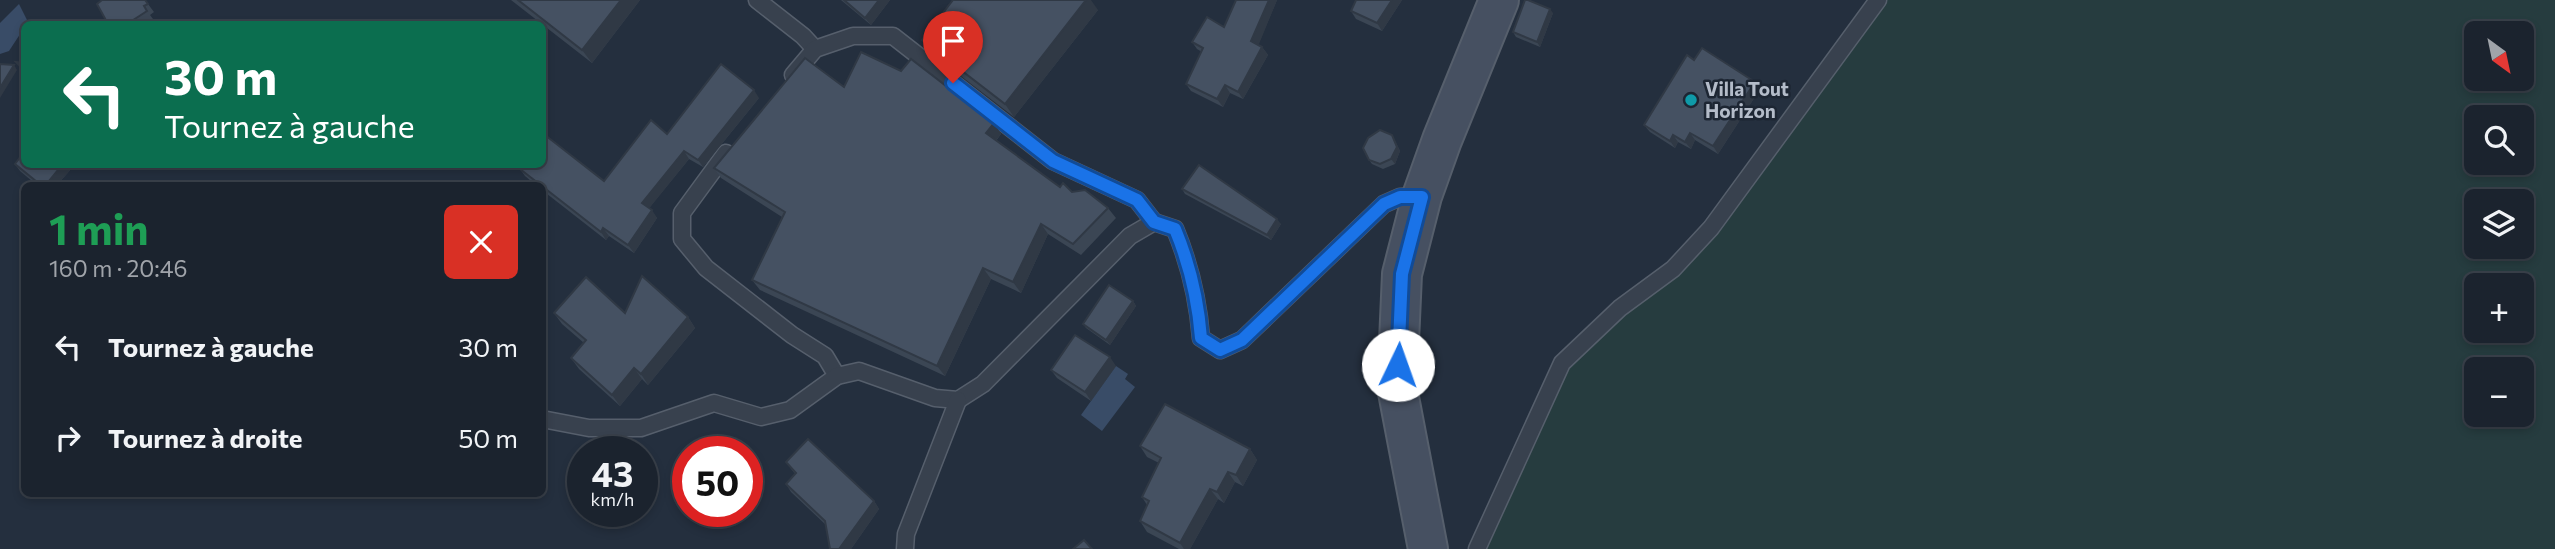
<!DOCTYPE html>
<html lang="fr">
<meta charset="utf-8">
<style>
body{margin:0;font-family:Commissioner,sans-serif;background:#282f3a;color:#f1f3f6;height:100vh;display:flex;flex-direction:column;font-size:26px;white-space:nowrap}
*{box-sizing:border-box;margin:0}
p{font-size:23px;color:#a0a4aa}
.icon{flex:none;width:38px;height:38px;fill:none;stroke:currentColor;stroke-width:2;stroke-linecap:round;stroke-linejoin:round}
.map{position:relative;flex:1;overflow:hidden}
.sheet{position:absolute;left:21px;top:182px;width:525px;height:315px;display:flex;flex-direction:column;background:#1b232e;border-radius:10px;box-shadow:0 4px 10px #0003,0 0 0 2px #39404a}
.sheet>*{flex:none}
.hud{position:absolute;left:21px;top:21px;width:525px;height:147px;border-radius:10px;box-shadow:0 4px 10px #0003,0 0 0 2px #39404a;background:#0b6e4f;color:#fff;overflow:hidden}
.needle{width:46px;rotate:147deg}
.buttons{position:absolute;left:2464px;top:21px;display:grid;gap:14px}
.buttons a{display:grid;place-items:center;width:70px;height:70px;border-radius:10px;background:#1b232e;box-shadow:0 4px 10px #0003,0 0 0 2px #39404a;font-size:35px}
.speed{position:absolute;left:567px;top:436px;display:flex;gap:14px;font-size:35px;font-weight:700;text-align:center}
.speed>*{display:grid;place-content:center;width:91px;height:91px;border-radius:50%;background:#1b232e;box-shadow:0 4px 10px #0003,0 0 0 2px #39404a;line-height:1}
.speed small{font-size:18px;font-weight:400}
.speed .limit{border:10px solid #d22;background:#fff;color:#111}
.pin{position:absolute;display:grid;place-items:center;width:60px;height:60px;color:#fff;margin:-72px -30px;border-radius:50% 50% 50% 0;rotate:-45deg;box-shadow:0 0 7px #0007}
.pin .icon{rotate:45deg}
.me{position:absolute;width:77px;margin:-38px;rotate:3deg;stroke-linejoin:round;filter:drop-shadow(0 0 5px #0008)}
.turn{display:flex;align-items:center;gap:24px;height:147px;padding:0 28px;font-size:32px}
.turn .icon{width:91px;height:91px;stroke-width:2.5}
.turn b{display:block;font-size:49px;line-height:60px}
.round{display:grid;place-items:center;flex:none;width:74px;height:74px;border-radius:10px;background:#282f3a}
.summary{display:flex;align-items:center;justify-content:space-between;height:119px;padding:0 28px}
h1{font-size:42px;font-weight:700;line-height:52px;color:#1e9e55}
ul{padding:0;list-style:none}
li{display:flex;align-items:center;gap:21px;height:91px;padding:0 28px}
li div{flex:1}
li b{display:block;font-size:26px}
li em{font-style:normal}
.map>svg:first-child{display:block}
.green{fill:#263c3f;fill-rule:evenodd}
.water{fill:#394c67}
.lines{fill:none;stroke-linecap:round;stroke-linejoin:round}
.service-casing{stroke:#565f6c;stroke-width:19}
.secondary-casing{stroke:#565f6c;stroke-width:42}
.service{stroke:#38414e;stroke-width:16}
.secondary{stroke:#465061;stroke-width:38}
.wall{fill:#3b4654}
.shaded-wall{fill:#303945}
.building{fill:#455162;stroke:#303945;stroke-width:2}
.route-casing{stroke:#114b97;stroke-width:18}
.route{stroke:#1a73e8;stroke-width:12}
.culture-dot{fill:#0f9aa8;stroke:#1d2633;stroke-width:2.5}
.labels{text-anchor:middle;stroke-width:5;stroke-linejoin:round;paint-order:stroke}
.poi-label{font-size:19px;font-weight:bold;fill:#b4bcc9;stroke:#1d2633;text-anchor:start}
</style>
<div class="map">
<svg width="2555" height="549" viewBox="0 0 2555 549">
<rect width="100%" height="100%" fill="#242f3e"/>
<path class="green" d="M1878,0H2555V549H1477L1562,363L1673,269ZM2476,33H2522V79H2476ZM2476,117H2522V163H2476ZM2476,201H2522V247H2476ZM2476,285H2522V331H2476ZM2476,369H2522V415H2476Z"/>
<g class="water">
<polygon points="19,4 28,22 9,51 0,54 0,23"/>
<polygon points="1116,366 1128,374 1125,379 1135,387 1102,431 1081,415"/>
</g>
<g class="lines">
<defs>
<g id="service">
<polyline points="757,0 803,36 815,49"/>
<polyline points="793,75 815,49 853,36 893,36 1053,161 1137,200 1154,222"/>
<polyline points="726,153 682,213 682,239 706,268 792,335 825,356 837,376"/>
<path d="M542,419L589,428H641L714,403L761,417L790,410L837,376L859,371L935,398L958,400L983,384L1130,236L1154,222L1175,229C1190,265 1198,299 1201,338L1220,350L1242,340L1384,204L1400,197L1422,196"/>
<polyline points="905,549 906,534 958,400"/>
<polyline points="1477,549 1562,363 1620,308 1673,269 1711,228 1878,0"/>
</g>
<polyline id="secondary" points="1428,549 1397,387 1402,274 1422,196 1442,140 1499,0"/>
</defs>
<use href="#service" class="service-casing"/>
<use href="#secondary" class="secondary-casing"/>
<use href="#service" class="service"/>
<use href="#secondary" class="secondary"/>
</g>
<g class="wall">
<polygon points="145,0 154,12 150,15 153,19 145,24 108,24"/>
<polygon points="511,0 640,0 592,63"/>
<polygon points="841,0 890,0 871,25"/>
<polygon points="1236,0 1277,0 1258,45 1262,47 1268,55 1243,99 1230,93 1223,107 1191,91 1186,84 1202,52 1197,49 1192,42 1224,27"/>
<polygon points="1402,0 1382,31 1356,19 1351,11"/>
<polygon points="1098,10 1014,117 931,53 922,40"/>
<polygon points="1553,13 1540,47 1516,37 1513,32"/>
<polygon points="1694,60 1755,82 1760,89 1718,154 1695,140 1691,149 1678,142 1675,148 1650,132 1644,125"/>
<polygon points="759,98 703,167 689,159 649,208 657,218 634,253 609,236 606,240 542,190 542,186 537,186 525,176 520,169 604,181 667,134"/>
<polygon points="994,123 1001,134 996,141 1060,187 1108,208 1116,218 1081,255 1048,234 1021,293 991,279 945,376 760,290 752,280 782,217 721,178 714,168"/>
<polygon points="1392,135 1400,151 1395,164 1383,169 1372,164 1369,160"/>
<polygon points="15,164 69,164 72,168 56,186 38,186 20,171"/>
<polygon points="1182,189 1281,224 1271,240 1185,194"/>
<polygon points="1133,301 1136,306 1110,345 1086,328 1083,324"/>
<polygon points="554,313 625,313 688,317 695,328 648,385 642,379 620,406 579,369 571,358 584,343 562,324"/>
<polygon points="1116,366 1091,401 1057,378 1051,370"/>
<polygon points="1140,446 1250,449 1257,460 1243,486 1235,482 1224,503 1218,499 1190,549 1179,549 1147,532 1140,521 1147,505 1142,497 1159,463 1147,457"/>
<polygon points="786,462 874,501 879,509 851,549 830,549 826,525 791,492 786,484 795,474"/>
</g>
<g class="shaded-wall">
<polygon points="621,0 640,0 592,63 582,50"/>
<polygon points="879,0 890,0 871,25 865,18"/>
<polygon points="1086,0 1091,0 1098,10 1014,117 1005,104"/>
<polygon points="1269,0 1277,0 1257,49 1251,41"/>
<polygon points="1392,0 1402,0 1382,31 1377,23"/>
<polygon points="1550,9 1553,13 1540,47 1537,42"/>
<polygon points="1262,47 1268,55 1243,99 1238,92"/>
<polygon points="14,65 17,70 0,98 0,88"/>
<polygon points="1755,82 1760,89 1718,154 1713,146"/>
<polygon points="1225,85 1230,93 1223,107 1217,99"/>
<polygon points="754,90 759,98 703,167 698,160"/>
<polygon points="994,123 1001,134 993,144 986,133"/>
<polygon points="1690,133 1695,140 1691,149 1685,142"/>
<polygon points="1392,135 1400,151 1395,164 1391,159"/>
<polygon points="1673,135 1678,142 1675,148 1670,141"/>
<polygon points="684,151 689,159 647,211 642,203"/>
<polygon points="63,164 69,164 72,168 56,186 45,186"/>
<polygon points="652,210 657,218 634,253 628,245"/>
<polygon points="1277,219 1281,224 1271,240 1267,235"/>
<polygon points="1041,224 1048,234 1021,293 1013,282"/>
<polygon points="603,228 609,236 606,240 601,232"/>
<polygon points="983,268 991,279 945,376 937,366"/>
<polygon points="1133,301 1136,306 1110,345 1106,340"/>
<polygon points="688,317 695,328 648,385 641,374"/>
<polygon points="1110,357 1116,366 1091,401 1085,392"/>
<polygon points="634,368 642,379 620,406 612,395"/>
<polygon points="1250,449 1257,460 1243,486 1236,475"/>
<polygon points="1228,472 1235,482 1224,503 1217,492"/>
<polygon points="1210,489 1218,499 1190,549 1184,549 1180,543"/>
<polygon points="874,501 879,509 851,549 839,549"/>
</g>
<g class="building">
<polygon points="102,0 145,0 148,4 144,6 147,11 127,24 108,24 97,4"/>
<polygon points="518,0 621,0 582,50"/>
<polygon points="844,0 879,0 865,18"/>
<polygon points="953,0 1086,0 1005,104 922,40"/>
<polygon points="1236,0 1269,0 1251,41 1262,47 1238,92 1225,85 1217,99 1186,84 1203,48 1192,42 1207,17 1224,27"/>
<polygon points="1356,0 1392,0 1377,23 1351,11"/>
<polygon points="1525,0 1528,0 1550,9 1537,42 1513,32"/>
<polygon points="1702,48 1755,82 1713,146 1690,133 1685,142 1673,135 1670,141 1644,125 1687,55 1694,60"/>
<polygon points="861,52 901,71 911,59 994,123 986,133 1060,187 1063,183 1072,192 1085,190 1108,208 1073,244 1041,224 1013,282 983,268 937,366 752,280 785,212 714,168 805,58 844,87"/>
<polygon points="16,62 24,63 24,70"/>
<polygon points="0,64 14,65 0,88"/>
<polygon points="721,64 754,90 698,160 684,151 642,203 652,210 628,245 603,228 601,232 520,169 523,164 542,164 542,138 545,135 604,181 651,120 667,134"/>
<polygon points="1380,130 1392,135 1397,147 1391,159 1380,164 1369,160 1363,148 1368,138"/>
<polygon points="24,152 24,164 63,164 45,186 42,186 15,164"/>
<polygon points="1199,165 1277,219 1267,235 1182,189"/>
<polygon points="642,276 688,317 641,374 634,368 612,395 571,358 586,340 554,313 586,277 625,313"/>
<polygon points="1109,285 1133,301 1106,340 1083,324"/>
<polygon points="1075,335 1110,357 1085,392 1051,370"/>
<polygon points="1165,404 1250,449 1236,475 1228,472 1217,492 1210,489 1180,543 1140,521 1149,501 1142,497 1161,458 1140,446"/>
<polygon points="808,439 874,501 839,549 830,549 825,521 786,484 796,473 786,462"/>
<polygon points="1084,540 1092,549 1073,549"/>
</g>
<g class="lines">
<defs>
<path id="route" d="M953,83L1053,161L1137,200L1154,222L1175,229C1190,265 1198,299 1201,338L1220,350L1242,340L1384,204L1400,197H1422L1402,274L1398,365"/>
</defs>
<use href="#route" class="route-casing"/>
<use href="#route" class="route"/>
</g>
<circle class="culture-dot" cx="1691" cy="100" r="7"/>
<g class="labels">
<g class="poi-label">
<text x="1705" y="96">Villa Tout<tspan x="1705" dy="22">Horizon</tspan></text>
</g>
</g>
</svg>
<div class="buttons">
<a><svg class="needle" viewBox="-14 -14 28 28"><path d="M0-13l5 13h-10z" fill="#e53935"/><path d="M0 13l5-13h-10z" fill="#a0a4aa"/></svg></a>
<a><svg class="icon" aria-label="search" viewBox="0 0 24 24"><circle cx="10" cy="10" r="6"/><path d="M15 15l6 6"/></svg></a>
<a><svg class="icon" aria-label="layers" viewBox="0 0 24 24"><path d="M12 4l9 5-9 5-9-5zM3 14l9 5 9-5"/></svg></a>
<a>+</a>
<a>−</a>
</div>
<div class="speed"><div>43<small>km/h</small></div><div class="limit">50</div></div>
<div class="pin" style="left:953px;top:83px;background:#d93025"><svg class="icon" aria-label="arrive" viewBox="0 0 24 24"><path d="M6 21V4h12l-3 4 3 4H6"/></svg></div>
<svg class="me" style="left:1398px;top:365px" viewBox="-20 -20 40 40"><circle r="19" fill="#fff"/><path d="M0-13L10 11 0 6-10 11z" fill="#1a73e8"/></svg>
<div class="hud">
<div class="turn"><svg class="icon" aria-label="left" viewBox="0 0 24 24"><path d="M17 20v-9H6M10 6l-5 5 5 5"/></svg><div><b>30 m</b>Tournez à gauche</div></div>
</div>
<section class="sheet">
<div class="summary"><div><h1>1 min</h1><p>160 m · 20:46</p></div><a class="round" style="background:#d93025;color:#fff"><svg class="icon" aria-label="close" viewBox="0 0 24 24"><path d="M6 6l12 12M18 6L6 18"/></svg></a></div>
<ul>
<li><svg class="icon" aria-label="left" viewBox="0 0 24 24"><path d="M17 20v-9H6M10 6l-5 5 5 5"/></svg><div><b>Tournez à gauche</b></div><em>30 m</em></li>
<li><svg class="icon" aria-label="right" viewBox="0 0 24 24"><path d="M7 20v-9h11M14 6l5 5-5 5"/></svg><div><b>Tournez à droite</b></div><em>50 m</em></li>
</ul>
</section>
</div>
